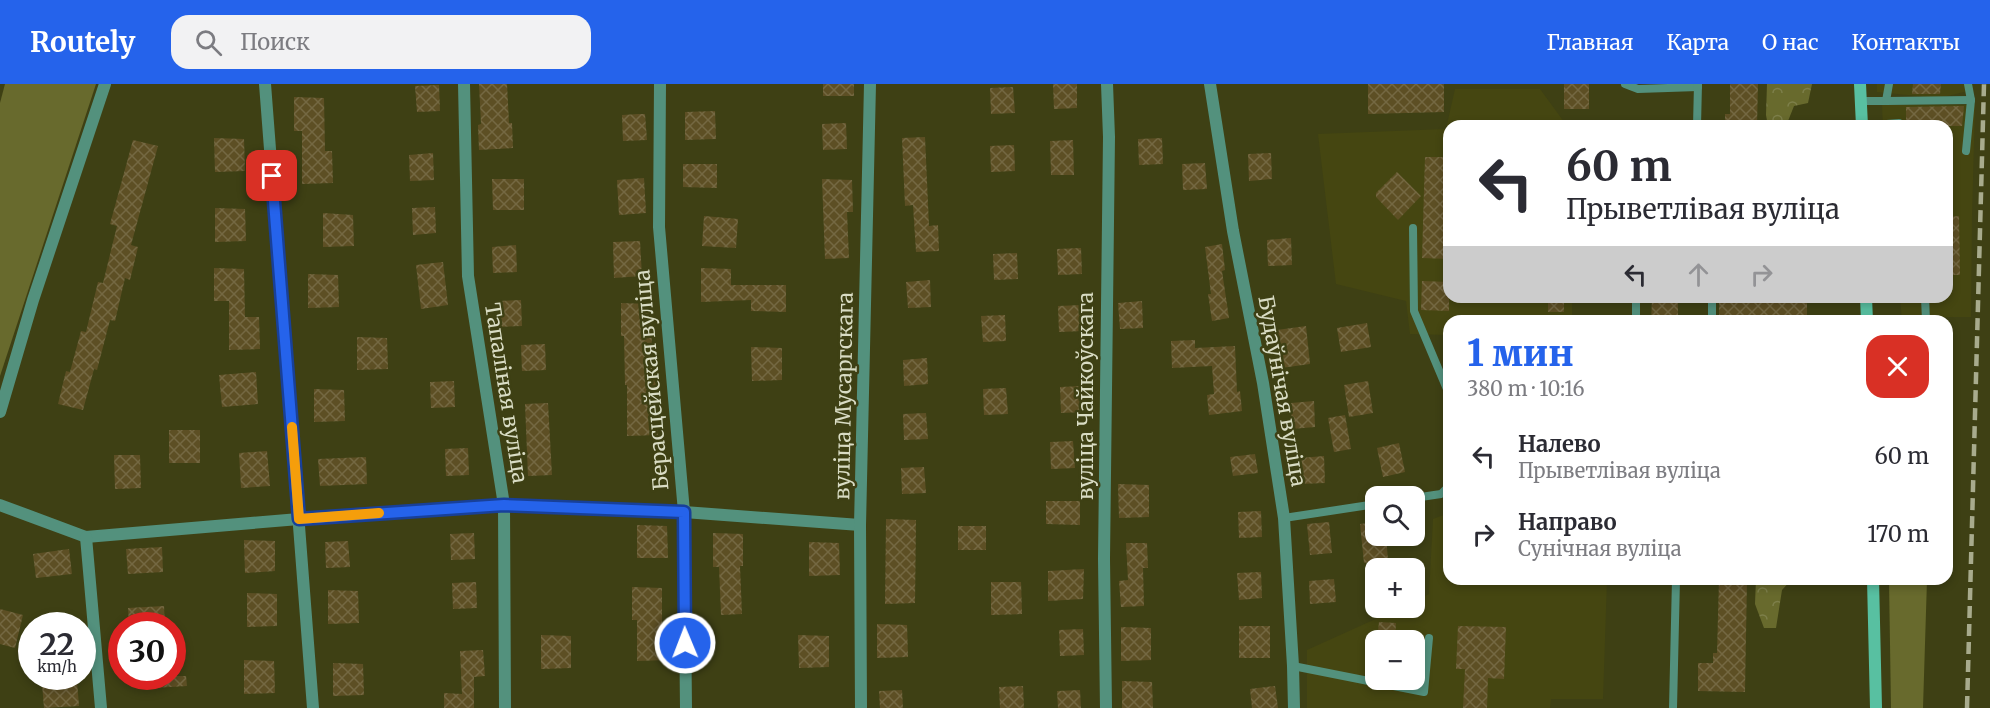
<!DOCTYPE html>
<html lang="ru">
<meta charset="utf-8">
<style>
body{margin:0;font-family:Merriweather,serif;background:#f2f2f3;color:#2b2b33;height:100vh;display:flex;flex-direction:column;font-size:22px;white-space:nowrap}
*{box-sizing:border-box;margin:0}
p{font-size:20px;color:#7c7c81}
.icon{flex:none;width:33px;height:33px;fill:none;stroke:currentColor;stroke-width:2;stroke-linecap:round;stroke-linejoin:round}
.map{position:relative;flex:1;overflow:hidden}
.panel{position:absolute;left:1443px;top:231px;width:510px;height:270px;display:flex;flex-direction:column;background:#fff;border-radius:18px;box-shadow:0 3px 9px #0003}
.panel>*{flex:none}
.guide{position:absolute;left:1443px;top:36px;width:510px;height:183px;border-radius:18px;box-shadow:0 3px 9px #0003;background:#fff;color:#2b2b33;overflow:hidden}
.tools{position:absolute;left:1365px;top:402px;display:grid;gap:12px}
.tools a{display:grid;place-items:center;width:60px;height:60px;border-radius:12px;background:#fff;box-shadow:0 3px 9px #0003;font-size:30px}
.speed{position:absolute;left:18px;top:528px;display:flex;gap:12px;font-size:30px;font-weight:700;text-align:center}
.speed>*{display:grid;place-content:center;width:78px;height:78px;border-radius:50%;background:#fff;box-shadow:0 3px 9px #0003;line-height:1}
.speed small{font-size:15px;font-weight:400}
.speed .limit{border:9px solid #d22;background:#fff;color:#111}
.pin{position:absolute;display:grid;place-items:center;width:51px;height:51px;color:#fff;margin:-26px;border-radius:12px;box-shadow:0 3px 9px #0006}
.me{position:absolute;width:66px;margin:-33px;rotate:359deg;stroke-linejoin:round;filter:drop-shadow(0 0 4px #0008)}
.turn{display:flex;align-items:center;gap:21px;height:126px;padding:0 24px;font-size:27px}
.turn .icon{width:78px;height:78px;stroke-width:2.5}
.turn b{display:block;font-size:42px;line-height:51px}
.lanes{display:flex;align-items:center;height:57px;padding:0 24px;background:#0003;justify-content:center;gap:30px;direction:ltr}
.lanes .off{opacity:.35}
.round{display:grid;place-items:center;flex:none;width:63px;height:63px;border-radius:18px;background:#f2f2f3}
.overview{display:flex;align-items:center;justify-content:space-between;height:102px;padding:0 24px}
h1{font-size:36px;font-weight:800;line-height:45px;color:#2563eb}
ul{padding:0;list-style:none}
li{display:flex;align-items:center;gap:18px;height:78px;padding:0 24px}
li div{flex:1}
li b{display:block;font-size:22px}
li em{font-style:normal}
header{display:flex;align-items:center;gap:36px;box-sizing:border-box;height:84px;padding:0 30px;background:#2563eb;color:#fff}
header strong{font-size:28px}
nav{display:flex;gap:33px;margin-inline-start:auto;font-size:21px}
.search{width:420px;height:54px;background:#f2f2f3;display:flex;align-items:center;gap:15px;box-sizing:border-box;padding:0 21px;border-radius:18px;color:#7c7c81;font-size:22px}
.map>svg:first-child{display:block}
.built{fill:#454611;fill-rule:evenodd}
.green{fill:#686a2d}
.forest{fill:url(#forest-crowns)}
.building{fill:url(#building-cross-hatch)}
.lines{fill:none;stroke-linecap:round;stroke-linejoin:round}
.service{stroke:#53917d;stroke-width:8}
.minor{stroke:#53917d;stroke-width:12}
.secondary{stroke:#58c0a1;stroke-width:12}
.rail{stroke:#a8ab8d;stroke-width:4.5;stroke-dasharray:12 6;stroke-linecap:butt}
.route-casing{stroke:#184099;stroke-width:15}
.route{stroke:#2563eb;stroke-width:10}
.slow{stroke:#f59e0b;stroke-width:10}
.labels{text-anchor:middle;stroke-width:5;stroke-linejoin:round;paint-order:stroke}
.street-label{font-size:21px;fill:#d9dcc4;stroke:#3e4014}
</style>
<header>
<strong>Routely</strong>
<div class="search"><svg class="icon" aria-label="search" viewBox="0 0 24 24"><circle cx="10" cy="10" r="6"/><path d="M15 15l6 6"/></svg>Поиск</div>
<nav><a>Главная</a><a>Карта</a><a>О нас</a><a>Контакты</a></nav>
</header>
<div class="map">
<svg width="1990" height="624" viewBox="0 0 1990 624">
<defs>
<pattern id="forest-crowns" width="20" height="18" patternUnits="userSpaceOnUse" patternTransform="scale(1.5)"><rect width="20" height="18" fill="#686a2d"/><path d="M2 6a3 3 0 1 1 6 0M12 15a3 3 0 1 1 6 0" fill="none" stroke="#7d7f4a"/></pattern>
<pattern id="building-cross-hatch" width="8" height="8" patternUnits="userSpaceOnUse" patternTransform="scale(1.5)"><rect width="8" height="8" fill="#5d4f24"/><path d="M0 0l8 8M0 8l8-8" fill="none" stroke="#746842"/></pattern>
</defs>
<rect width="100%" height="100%" fill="#3e4014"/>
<g class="built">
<polygon points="1877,0 1968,0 1968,7 1939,14 1877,8"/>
<polygon points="1455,5 1540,5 1567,42 1449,42 1449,213 1572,213 1572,237 1449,237 1449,251 1410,250 1406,217 1336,200 1318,50 1446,45"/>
<polygon points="1882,21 1975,21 1972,132 1971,233 1937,233 1902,237 1900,213 1947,213 1947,42 1883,42"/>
<path d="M1449,429V495H1607L1603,615H1551L1550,624H1307V566L1400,524H1414L1415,517L1429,510L1433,435ZM1376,556H1414V596H1376Z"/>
</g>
<g class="green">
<polygon points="5,0 96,0 0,292 0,19"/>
<polygon points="1889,495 1927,495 1923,624 1891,624"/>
</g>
<g class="forest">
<polygon points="1767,0 1812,0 1808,19 1794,22 1786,42 1768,42 1766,31"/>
<polygon points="1756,495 1818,495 1818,497 1792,495 1782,506 1776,544 1764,544 1755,520"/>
</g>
<g class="building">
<polygon points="479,0 507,0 509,39 512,39 513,64 479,66 478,41 481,40"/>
<rect x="823" y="0" width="31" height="12"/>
<polygon points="1053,0 1077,0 1077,24 1054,25"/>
<polygon points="1368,0 1444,0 1444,28 1368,30"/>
<rect x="1564" y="0" width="25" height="25"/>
<polygon points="1730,0 1758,0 1757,42 1725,42 1725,30 1730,30"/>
<polygon points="1913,0 1941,0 1940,10 1912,10"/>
<polygon points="439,1 440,27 417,28 415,2"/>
<polygon points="1013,3 1015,29 991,30 990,4"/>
<polygon points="294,13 324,14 325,67 332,67 333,99 302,100 302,47 294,47"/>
<polygon points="1964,22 1962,42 1906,42 1906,23"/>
<polygon points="715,27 716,55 685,56 685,28"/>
<polygon points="638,30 645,30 647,56 623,57 622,31"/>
<polygon points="846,39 847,65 823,66 822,40"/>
<polygon points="925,53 929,142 938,141 939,167 916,168 913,121 905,122 902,54"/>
<polygon points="214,54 244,55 245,87 215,88"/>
<polygon points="1162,54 1163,80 1139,81 1138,55"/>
<polygon points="133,56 158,62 131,161 138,163 130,196 125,194 115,237 110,236 97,286 94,285 83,326 58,320 66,287 70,288 81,247 86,248 98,198 103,199 117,142 110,140"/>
<polygon points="1073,56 1074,91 1051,91 1050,57"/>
<polygon points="1014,61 1015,87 991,88 990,62"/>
<polygon points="433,69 434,96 410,97 409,71"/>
<polygon points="1271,69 1272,95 1249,97 1248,70"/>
<polygon points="1425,73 1449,73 1449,175 1422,174"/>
<polygon points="1205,79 1207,105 1183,106 1182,80"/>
<polygon points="683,80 717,80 717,104 683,103"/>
<polygon points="1397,88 1421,112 1398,136 1376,113 1376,109"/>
<polygon points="644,94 646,129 619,131 617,96"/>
<polygon points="492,95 524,95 524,126 493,126"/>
<polygon points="822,95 852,96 853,128 847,128 849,174 825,175"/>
<polygon points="435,123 436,149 413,151 412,124"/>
<polygon points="215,124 245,125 246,157 215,158"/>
<polygon points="323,129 353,131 354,162 323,163"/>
<polygon points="704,132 738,135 736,164 702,162"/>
<polygon points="1959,132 1960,191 1947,191 1947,133"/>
<polygon points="1291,154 1292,181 1268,182 1267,156"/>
<polygon points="640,157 642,192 614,194 613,158"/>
<polygon points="1222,160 1225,186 1222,187 1229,234 1212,237 1208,210 1211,210 1205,163"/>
<polygon points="516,161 517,188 493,189 492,163"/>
<polygon points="1081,164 1082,190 1058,191 1057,165"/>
<polygon points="1017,169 1018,195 994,196 993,170"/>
<polygon points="443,178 448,221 421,225 416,181"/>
<polygon points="214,184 244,185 245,233 259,233 260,265 229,266 229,217 214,217"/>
<polygon points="701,184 731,185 731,201 786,201 786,228 751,227 751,216 701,218"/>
<polygon points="308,190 338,191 339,223 308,224"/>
<polygon points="930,196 931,223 908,224 906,198"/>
<polygon points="1422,197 1449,198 1449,227 1421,226"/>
<rect x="1548" y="213" width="16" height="15"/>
<rect x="1719" y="213" width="88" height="24"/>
<polygon points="521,216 522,242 498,243 497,217"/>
<polygon points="1652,216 1678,217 1678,237 1651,237"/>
<polygon points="1142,217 1143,244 1120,245 1118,219"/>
<polygon points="621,219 651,220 652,269 655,269 658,351 627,352 627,301 625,301 624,252 621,252"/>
<polygon points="1082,221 1083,247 1059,248 1058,222"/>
<polygon points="1005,231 1006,257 983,258 981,232"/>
<polygon points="1367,239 1371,263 1341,268 1337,244"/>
<polygon points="1306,242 1310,280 1281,284 1277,246"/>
<polygon points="357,253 387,254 388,285 357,286"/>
<polygon points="1195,256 1195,264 1235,262 1237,308 1240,307 1242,327 1209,331 1207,311 1214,310 1212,282 1172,284 1171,257"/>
<polygon points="545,260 546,286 522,287 521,261"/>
<polygon points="751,263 782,264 782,296 752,297"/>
<polygon points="927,274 928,300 904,302 903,276"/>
<polygon points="256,288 258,320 222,323 219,291"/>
<polygon points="454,297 455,323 431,324 430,298"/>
<polygon points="1368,297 1373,329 1349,333 1344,301"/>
<polygon points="1083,302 1085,328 1061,329 1060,303"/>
<polygon points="1006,304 1008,330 984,331 983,305"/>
<polygon points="314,305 344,306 345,337 314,338"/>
<polygon points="1314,317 1315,343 1292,345 1291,319"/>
<polygon points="548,319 552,391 528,392 525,320"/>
<polygon points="926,329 928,355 904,356 903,330"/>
<polygon points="1345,331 1351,365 1334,368 1328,334"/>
<rect x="169" y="346" width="31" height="33"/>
<polygon points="1073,357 1075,384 1051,385 1050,358"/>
<polygon points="1399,359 1405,388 1383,393 1377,364"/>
<polygon points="468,364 469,391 446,392 445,365"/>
<polygon points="267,367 270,402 241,404 239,369"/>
<polygon points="1255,370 1258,389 1233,392 1230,373"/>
<polygon points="114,371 140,371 141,404 115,405"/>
<polygon points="1324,372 1325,399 1301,400 1300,374"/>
<polygon points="366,373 367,400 320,402 318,375"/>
<polygon points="924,383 926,409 902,410 901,384"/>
<polygon points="1118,400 1149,401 1149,433 1119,434"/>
<polygon points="1046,417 1080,417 1080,441 1046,440"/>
<polygon points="1261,427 1262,453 1239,454 1238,428"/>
<polygon points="886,435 916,436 915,519 885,520"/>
<polygon points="1329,438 1332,469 1310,471 1307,440"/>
<polygon points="1376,438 1376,452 1386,452 1388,476 1364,479 1360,440"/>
<polygon points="637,441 667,442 668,474 637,474"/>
<rect x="958" y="442" width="28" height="24"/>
<polygon points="474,449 475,475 451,476 450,450"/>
<polygon points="713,449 743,450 743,482 740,482 742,530 721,531 719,483 713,483"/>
<polygon points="244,456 275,457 275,487 245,489"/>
<polygon points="348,457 350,483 326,484 325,458"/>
<polygon points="809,458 839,459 840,491 809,492"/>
<polygon points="1126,459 1147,459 1148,484 1143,484 1144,522 1121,523 1119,497 1128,496"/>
<polygon points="162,463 163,488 128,490 126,465"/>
<polygon points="69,465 72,490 36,494 33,470"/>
<polygon points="1084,485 1083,515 1048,517 1048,487"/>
<polygon points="1261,488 1262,514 1239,516 1237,489"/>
<polygon points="1334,495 1336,518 1310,520 1309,497"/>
<polygon points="1719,495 1747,495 1745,608 1698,607 1698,579 1713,579 1713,569 1717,569"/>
<polygon points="476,498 477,524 453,525 452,499"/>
<polygon points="991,498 1021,498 1022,530 991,531"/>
<polygon points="632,503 662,504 662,545 667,545 668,576 637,577 637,536 632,536"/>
<polygon points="328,506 358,507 359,539 328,540"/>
<polygon points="247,509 277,510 277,542 247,543"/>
<polygon points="164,522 165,542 129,542 128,524"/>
<polygon points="0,525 23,531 15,564 0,560"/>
<polygon points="1379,538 1396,539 1395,556 1377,556"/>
<polygon points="877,540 907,541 908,573 877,574"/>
<rect x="1239" y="542" width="31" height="32"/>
<polygon points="1458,542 1506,543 1504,595 1488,594 1487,624 1463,624 1465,585 1456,585"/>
<polygon points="1121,543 1151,544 1151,576 1121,577"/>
<polygon points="1083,545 1084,571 1060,572 1059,546"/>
<polygon points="541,551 571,552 571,584 541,585"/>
<polygon points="798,551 829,552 829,583 799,584"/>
<polygon points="483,566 485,592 474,593 474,624 444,624 444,609 462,610 460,567"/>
<polygon points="244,576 274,577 275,609 244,610"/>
<polygon points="333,579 363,580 364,611 333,612"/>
<polygon points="137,592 186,592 187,602 138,605"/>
<polygon points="77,597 79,622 44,624 42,600"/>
<polygon points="1122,597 1152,598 1153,624 1122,624"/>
<polygon points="1023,602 1024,624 1000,624 999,603"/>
<polygon points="1275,602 1278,624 1252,624 1250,605"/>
<polygon points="902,606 903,624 880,624 879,607"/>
<polygon points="1080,606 1081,624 1058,624 1057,607"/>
</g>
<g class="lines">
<g class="service">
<polyline points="1625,0 1638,5 1698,3"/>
<polyline points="1861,17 1886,17 1889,0"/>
<polyline points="1886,17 1971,16"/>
<polyline points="1697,42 1698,0"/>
<polyline points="1862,42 1899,39"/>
<polyline points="1966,67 1971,16 1968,0"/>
<polyline points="1413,144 1414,227 1449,310"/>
<polyline points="1925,213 1926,237"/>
<polyline points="1636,237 1636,213"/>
<polyline points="1712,237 1712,213"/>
<polyline points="1414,414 1441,410 1449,402"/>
<polyline points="1284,434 1376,420"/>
<polyline points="1293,582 1424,608 1429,554"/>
<polyline points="1673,624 1676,495"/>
</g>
<g class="minor">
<polyline points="265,0 313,624"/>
<polyline points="464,0 468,192 504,421 505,624"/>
<polyline points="660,0 659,143 684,428 686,624"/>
<polyline points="1210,0 1233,147 1263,299 1284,434 1293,582 1294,624"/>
<polyline points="0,328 33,216 105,0"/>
<polyline points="0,421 86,453 299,435 504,421 684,428 860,441"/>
<polyline points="86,453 101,624"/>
<polyline points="861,624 860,441 870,0"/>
<polyline points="1106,624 1104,475 1109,53 1107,0"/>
</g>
<g class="secondary">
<polyline points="1860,0 1862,42"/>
<polyline points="1866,213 1867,237"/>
<polyline points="1873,495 1876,624"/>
</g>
<polyline class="rail" points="1967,624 1984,0"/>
</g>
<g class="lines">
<defs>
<polyline id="route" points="272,92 299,435 504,421 684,428 685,559"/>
</defs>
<use href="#route" class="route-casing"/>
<use href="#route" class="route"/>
<polyline class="slow" points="292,343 299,435 379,429"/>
</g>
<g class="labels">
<g class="street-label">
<text transform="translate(652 296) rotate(-95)" y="7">Берасцейская вуліца</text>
<text transform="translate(1282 307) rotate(80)" y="7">Будаўнічая вуліца</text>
<text transform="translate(506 309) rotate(81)" y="7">Тапаліная вуліца</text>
<text transform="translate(844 312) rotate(-89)" y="7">вуліца Мусаргскага</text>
<text transform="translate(1086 312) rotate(-90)" y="7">вуліца Чайкоўскага</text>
</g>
</g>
</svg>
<div class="tools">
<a><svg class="icon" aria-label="search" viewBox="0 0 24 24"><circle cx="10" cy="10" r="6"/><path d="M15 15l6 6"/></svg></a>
<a>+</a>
<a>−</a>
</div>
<div class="speed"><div>22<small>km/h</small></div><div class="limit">30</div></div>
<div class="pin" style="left:272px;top:92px;background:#d93025"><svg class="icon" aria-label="arrive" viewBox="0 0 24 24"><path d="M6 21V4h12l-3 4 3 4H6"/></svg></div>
<svg class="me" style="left:685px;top:559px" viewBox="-20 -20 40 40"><circle r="17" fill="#2563eb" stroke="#fff" stroke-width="3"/><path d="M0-11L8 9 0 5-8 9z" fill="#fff"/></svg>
<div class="guide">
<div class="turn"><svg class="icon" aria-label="left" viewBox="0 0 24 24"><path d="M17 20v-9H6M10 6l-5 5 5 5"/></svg><div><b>60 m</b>Прыветлівая вуліца</div></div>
<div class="lanes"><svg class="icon" aria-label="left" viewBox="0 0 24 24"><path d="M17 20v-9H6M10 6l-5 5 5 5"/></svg><svg class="icon off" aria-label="ahead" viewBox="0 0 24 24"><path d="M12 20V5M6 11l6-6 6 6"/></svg><svg class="icon off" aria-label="right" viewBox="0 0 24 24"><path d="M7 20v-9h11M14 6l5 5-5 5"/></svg></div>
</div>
<section class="panel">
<div class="overview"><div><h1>1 мин</h1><p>380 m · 10:16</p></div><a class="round" style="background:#d93025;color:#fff"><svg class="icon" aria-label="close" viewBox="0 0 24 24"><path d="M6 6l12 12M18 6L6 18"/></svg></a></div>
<ul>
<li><svg class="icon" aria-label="left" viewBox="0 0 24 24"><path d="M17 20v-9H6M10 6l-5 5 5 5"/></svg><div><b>Налево</b><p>Прыветлівая вуліца</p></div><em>60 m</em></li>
<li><svg class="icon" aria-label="right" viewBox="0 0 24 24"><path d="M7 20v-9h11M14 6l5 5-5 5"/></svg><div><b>Направо</b><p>Сунічная вуліца</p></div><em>170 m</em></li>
</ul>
</section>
</div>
